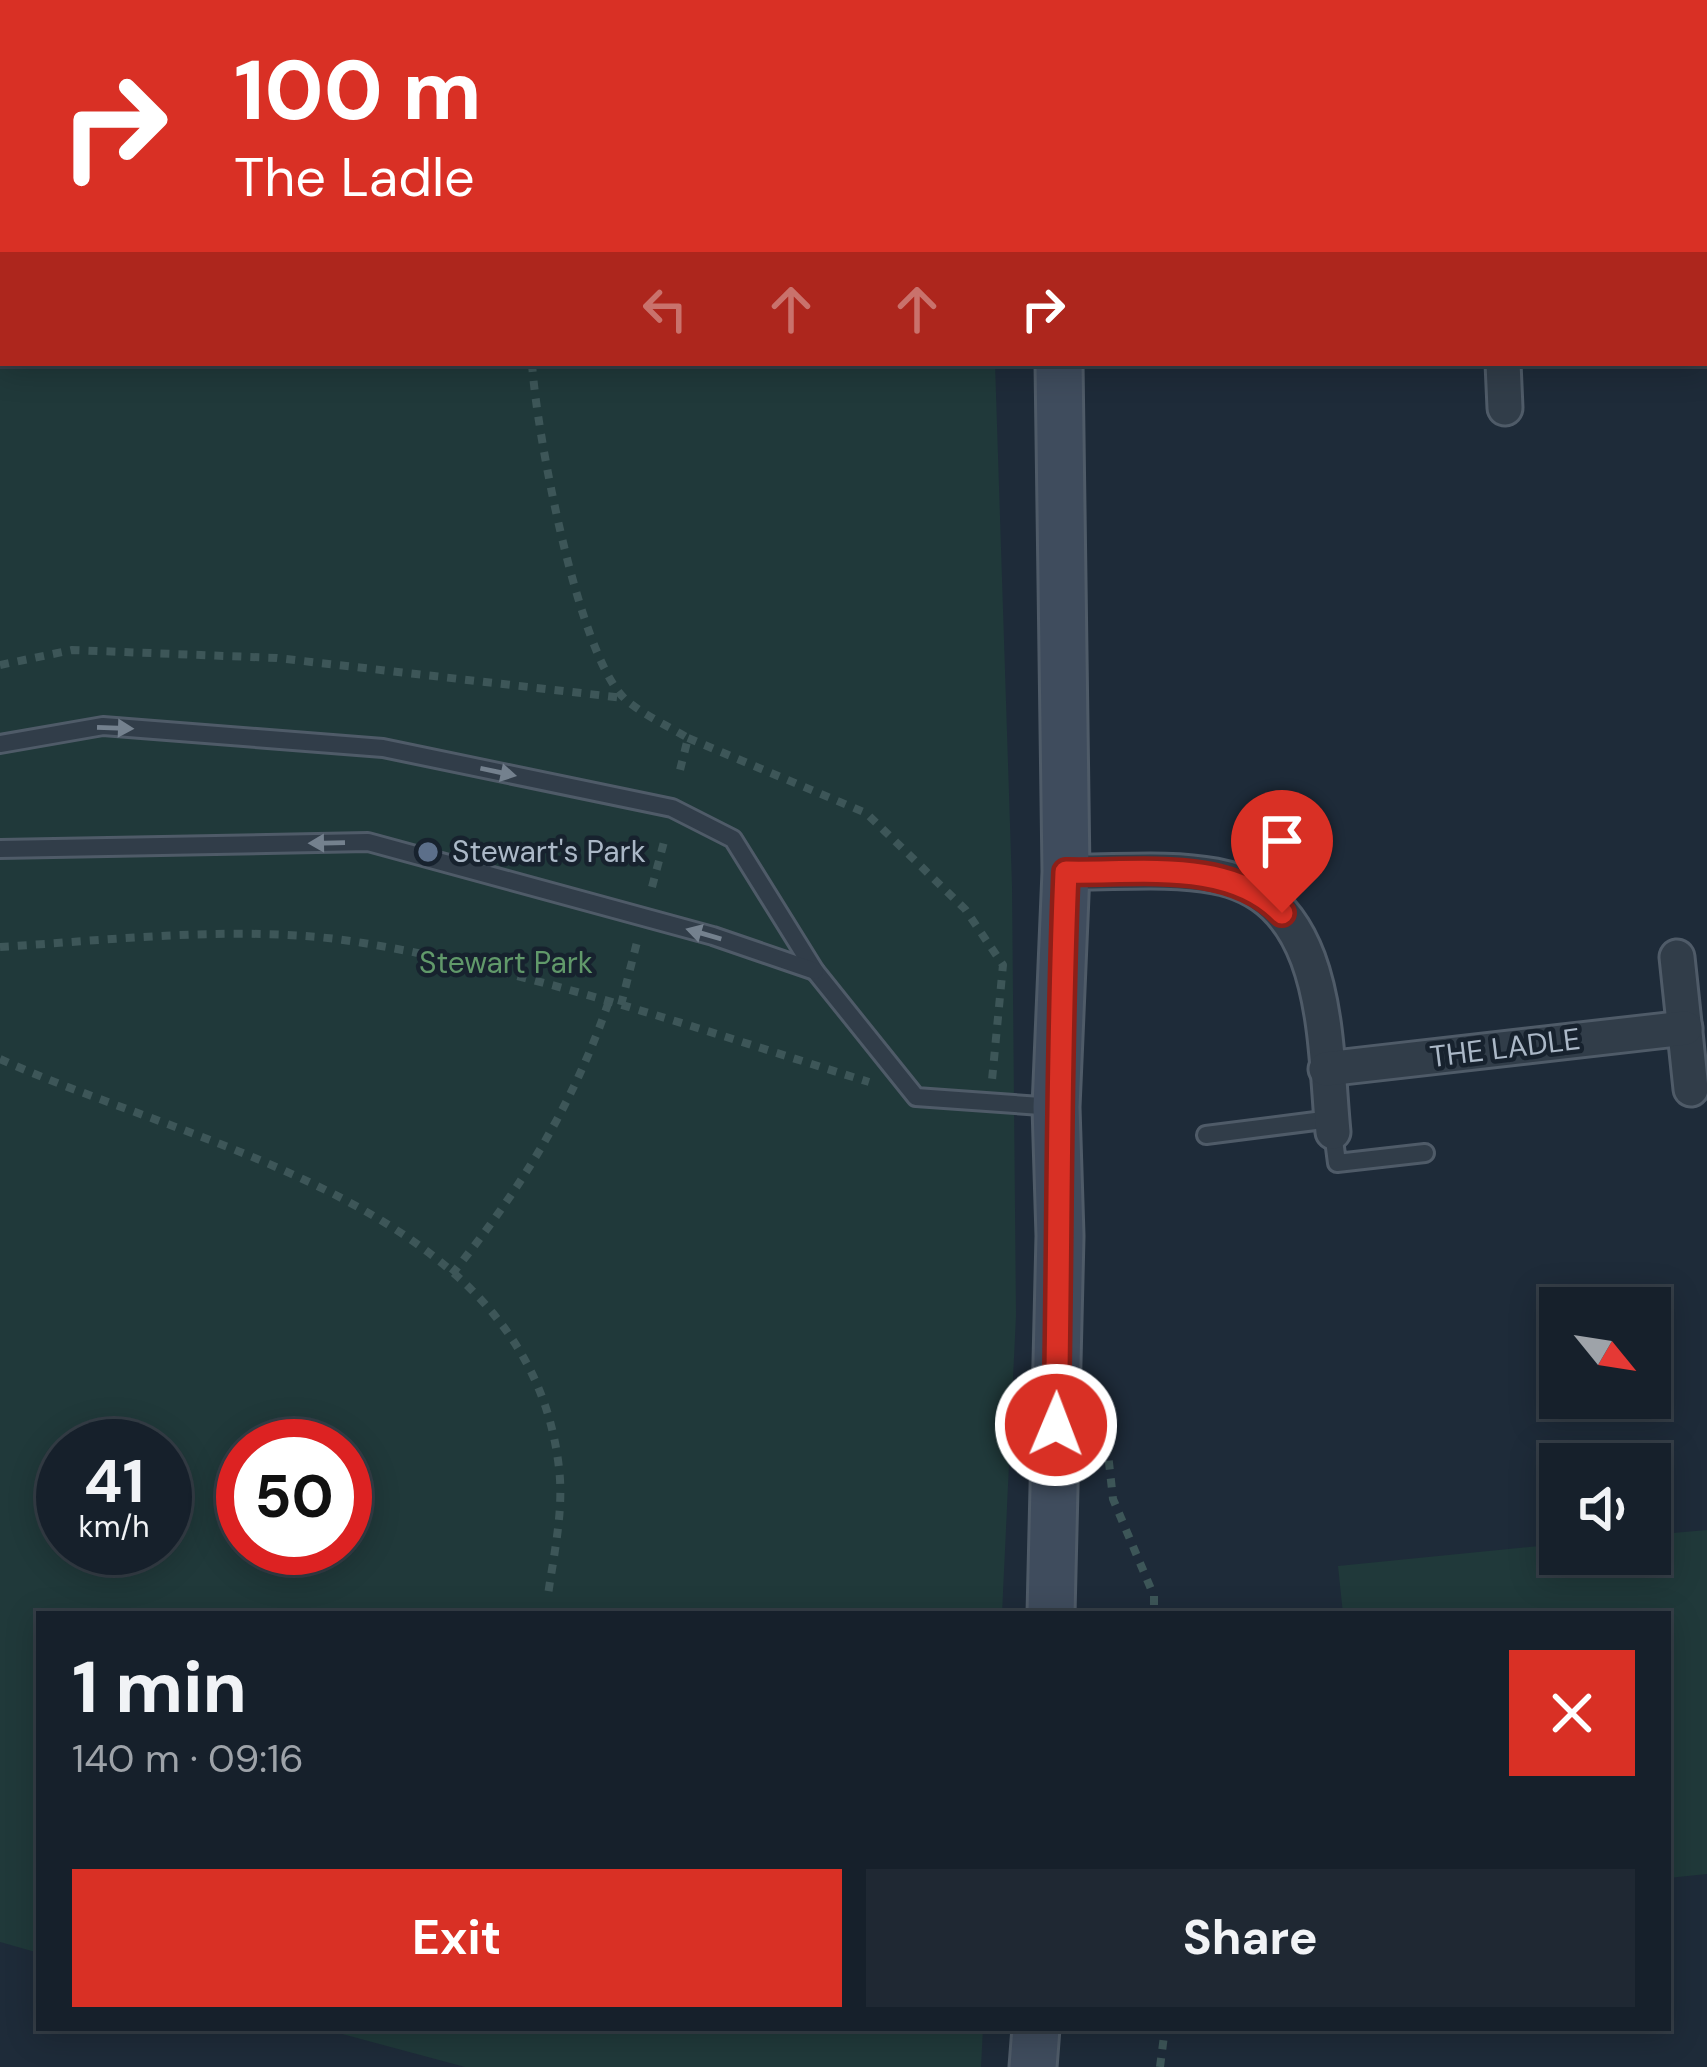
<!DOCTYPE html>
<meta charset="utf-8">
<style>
body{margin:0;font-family:"DM Sans",sans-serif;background:#1f2833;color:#f1f3f6;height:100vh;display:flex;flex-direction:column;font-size:45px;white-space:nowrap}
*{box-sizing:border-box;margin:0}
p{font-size:39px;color:#9ea3a9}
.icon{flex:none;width:66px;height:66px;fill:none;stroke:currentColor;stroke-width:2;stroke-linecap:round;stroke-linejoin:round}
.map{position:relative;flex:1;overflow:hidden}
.side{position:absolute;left:36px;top:1611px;width:1635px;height:420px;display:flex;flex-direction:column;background:#16202b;border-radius:0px;box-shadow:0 6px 30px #0003,0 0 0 3px #353e47}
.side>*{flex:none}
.banner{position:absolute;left:0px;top:0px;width:1707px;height:366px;box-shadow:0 6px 30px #0003,0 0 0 3px #353e47;background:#d93025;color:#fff;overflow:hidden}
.needle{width:78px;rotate:120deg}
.buttons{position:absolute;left:1539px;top:1287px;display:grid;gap:24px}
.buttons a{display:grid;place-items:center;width:132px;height:132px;border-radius:0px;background:#16202b;box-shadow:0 6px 30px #0003,0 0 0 3px #353e47;font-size:60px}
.speed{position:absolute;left:36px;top:1419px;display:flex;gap:24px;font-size:60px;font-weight:700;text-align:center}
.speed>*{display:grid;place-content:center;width:156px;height:156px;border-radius:50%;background:#16202b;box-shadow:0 6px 30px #0003,0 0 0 3px #353e47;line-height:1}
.speed small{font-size:30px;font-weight:400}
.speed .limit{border:18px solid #d22;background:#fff;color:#111}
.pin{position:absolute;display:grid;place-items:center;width:102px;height:102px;color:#fff;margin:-123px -51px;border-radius:50% 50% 50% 0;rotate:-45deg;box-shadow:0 0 12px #0007}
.pin .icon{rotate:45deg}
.me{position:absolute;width:132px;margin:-66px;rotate:1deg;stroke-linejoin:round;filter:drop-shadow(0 0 9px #0008)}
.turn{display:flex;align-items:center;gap:42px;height:252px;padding:0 36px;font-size:54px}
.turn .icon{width:156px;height:156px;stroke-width:2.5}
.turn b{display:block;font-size:84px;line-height:102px}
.lanes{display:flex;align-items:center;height:114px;padding:0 36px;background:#0003;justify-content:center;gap:60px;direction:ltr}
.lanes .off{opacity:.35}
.round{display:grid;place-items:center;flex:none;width:126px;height:126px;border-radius:0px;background:#1f2833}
.summary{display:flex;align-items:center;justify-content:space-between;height:204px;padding:0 36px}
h1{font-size:72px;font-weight:700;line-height:90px}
.action{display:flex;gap:24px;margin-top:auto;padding:24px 36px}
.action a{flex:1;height:138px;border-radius:0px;background:#d93025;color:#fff;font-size:48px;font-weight:700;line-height:138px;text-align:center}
.action a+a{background:#1f2833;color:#f1f3f6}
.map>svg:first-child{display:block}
.green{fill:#20393a;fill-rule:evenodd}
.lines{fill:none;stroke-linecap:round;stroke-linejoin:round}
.lane-casing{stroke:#4f5b68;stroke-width:22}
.street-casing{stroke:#4f5b68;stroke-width:39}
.secondary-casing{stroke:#4f5b68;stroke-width:51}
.path{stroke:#3d5658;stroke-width:8;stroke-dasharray:9 9;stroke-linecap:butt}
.lane{stroke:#313d49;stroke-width:16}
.street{stroke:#313d49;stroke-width:33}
.secondary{stroke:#3f4c5d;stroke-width:45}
.oneway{fill:#74818e}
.route-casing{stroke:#8d1f18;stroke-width:30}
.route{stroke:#d93025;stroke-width:21}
.service-dot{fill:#5c6f8a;stroke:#17222e;stroke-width:4.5}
.labels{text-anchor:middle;stroke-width:9;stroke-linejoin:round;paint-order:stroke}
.poi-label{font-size:30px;fill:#abb8c7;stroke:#17222e;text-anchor:start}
.park-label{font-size:30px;fill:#61996a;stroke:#17222e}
.street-label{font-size:30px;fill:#abb8c7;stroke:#17222e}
</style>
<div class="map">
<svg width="1707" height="2067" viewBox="0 0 1707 2067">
<rect width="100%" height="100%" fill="#1e2b39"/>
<g class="green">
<path d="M0,0H984L3,3V363H995L1012,886L1016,1315L1002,1614H39V1953L0,1942ZM63,1446H165V1548H63ZM243,1446H345V1548H243Z"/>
<polygon points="1707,1530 1707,1874 1668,1878 1668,1614 1343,1614 1338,1566 1560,1544 1560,1554 1650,1554 1650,1535"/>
<polygon points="320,2028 983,2028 981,2067 465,2067"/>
</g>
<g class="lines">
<defs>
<g id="lane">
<polyline points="0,744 103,726 383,748 672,808 733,839 815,971 916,1097 1055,1107"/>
<polyline points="0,849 368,842 713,936 815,971"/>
<polyline points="1333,1132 1337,1163 1425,1153"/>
<polyline points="1206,1135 1331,1119"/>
</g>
<g id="street">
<polyline points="1704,320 1707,320"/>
<polyline points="1503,363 1505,408"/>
<path d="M1066,872C1114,873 1168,867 1215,876C1331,897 1324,1041 1333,1132"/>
<polyline points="1677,957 1691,1089"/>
<polyline points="1326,1069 1685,1028"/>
</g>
<g id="secondary">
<polyline points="1054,0 1054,3"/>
<polyline points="1051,1614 1060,1236 1056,1107 1066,872 1059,363"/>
<polyline points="1033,2067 1036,2028"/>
</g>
</defs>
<use href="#lane" class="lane-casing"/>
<use href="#street" class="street-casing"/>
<use href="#secondary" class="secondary-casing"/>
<g class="path">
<polyline points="557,3 557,0"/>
<path d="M532,363C536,430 578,655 625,699C642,714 668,726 688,738L678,778"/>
<polyline points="0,665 72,650 277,658 624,698"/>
<polyline points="688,738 866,813 965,909 1003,965 992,1080"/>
<polyline points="652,887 665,838"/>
<path d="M0,947C113,940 246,924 357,942C531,970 701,1030 869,1082"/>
<polyline points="621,1005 637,942"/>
<path d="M0,1059C194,1147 529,1205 559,1468C564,1510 554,1553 548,1595"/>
<path d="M452,1274C521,1189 573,1105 609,1001"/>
<polyline points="1101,1389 1113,1499 1154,1596 1154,1614"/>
<polyline points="1160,2067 1165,2028"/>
</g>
<use href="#lane" class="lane"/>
<use href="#street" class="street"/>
<use href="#secondary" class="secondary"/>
</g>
<defs><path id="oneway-solid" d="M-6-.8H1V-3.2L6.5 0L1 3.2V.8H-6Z" transform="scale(3)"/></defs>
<g class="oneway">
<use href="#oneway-solid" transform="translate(115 728) rotate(2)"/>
<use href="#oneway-solid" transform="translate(498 772) rotate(12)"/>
<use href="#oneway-solid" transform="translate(327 843) rotate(179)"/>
<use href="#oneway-solid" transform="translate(704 934) rotate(-164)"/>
</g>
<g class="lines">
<defs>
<path id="route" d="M1056,1425C1060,1240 1058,1057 1066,872C1136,874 1229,858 1282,913"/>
</defs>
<use href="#route" class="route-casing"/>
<use href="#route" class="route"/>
</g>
<circle class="service-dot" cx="428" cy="852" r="12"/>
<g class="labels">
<g class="poi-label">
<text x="452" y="862">Stewart's Park</text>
</g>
<g class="park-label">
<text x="506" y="973">Stewart Park</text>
</g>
<g class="street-label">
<text transform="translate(1505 1048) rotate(-7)" y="10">THE LADLE</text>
</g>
</g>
</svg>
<div class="buttons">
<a><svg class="needle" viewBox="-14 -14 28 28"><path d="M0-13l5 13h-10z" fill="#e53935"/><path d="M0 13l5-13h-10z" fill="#9ea3a9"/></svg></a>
<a><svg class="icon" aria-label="sound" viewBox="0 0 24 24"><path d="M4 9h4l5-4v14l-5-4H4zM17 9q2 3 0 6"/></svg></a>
</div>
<div class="speed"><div>41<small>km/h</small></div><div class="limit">50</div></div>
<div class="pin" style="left:1282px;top:913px;background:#d93025"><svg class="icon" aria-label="arrive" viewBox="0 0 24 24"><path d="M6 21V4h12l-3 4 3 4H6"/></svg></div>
<svg class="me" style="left:1056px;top:1425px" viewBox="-20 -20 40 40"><circle r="17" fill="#d93025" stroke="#fff" stroke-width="3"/><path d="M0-11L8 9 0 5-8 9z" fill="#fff"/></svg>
<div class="banner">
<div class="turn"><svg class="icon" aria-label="right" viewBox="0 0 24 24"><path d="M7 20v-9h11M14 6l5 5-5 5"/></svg><div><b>100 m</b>The Ladle</div></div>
<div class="lanes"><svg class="icon off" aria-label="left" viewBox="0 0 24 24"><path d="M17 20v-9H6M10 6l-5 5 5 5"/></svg><svg class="icon off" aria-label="ahead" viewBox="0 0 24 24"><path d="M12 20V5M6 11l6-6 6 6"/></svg><svg class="icon off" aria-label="ahead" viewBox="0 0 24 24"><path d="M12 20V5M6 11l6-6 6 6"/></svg><svg class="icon" aria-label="right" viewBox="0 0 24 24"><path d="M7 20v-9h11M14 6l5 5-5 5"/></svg></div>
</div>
<section class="side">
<div class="summary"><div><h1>1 min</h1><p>140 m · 09:16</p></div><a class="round" style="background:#d93025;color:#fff"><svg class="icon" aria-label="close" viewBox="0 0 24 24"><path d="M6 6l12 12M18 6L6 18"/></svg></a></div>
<div class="action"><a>Exit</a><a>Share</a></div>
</section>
</div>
